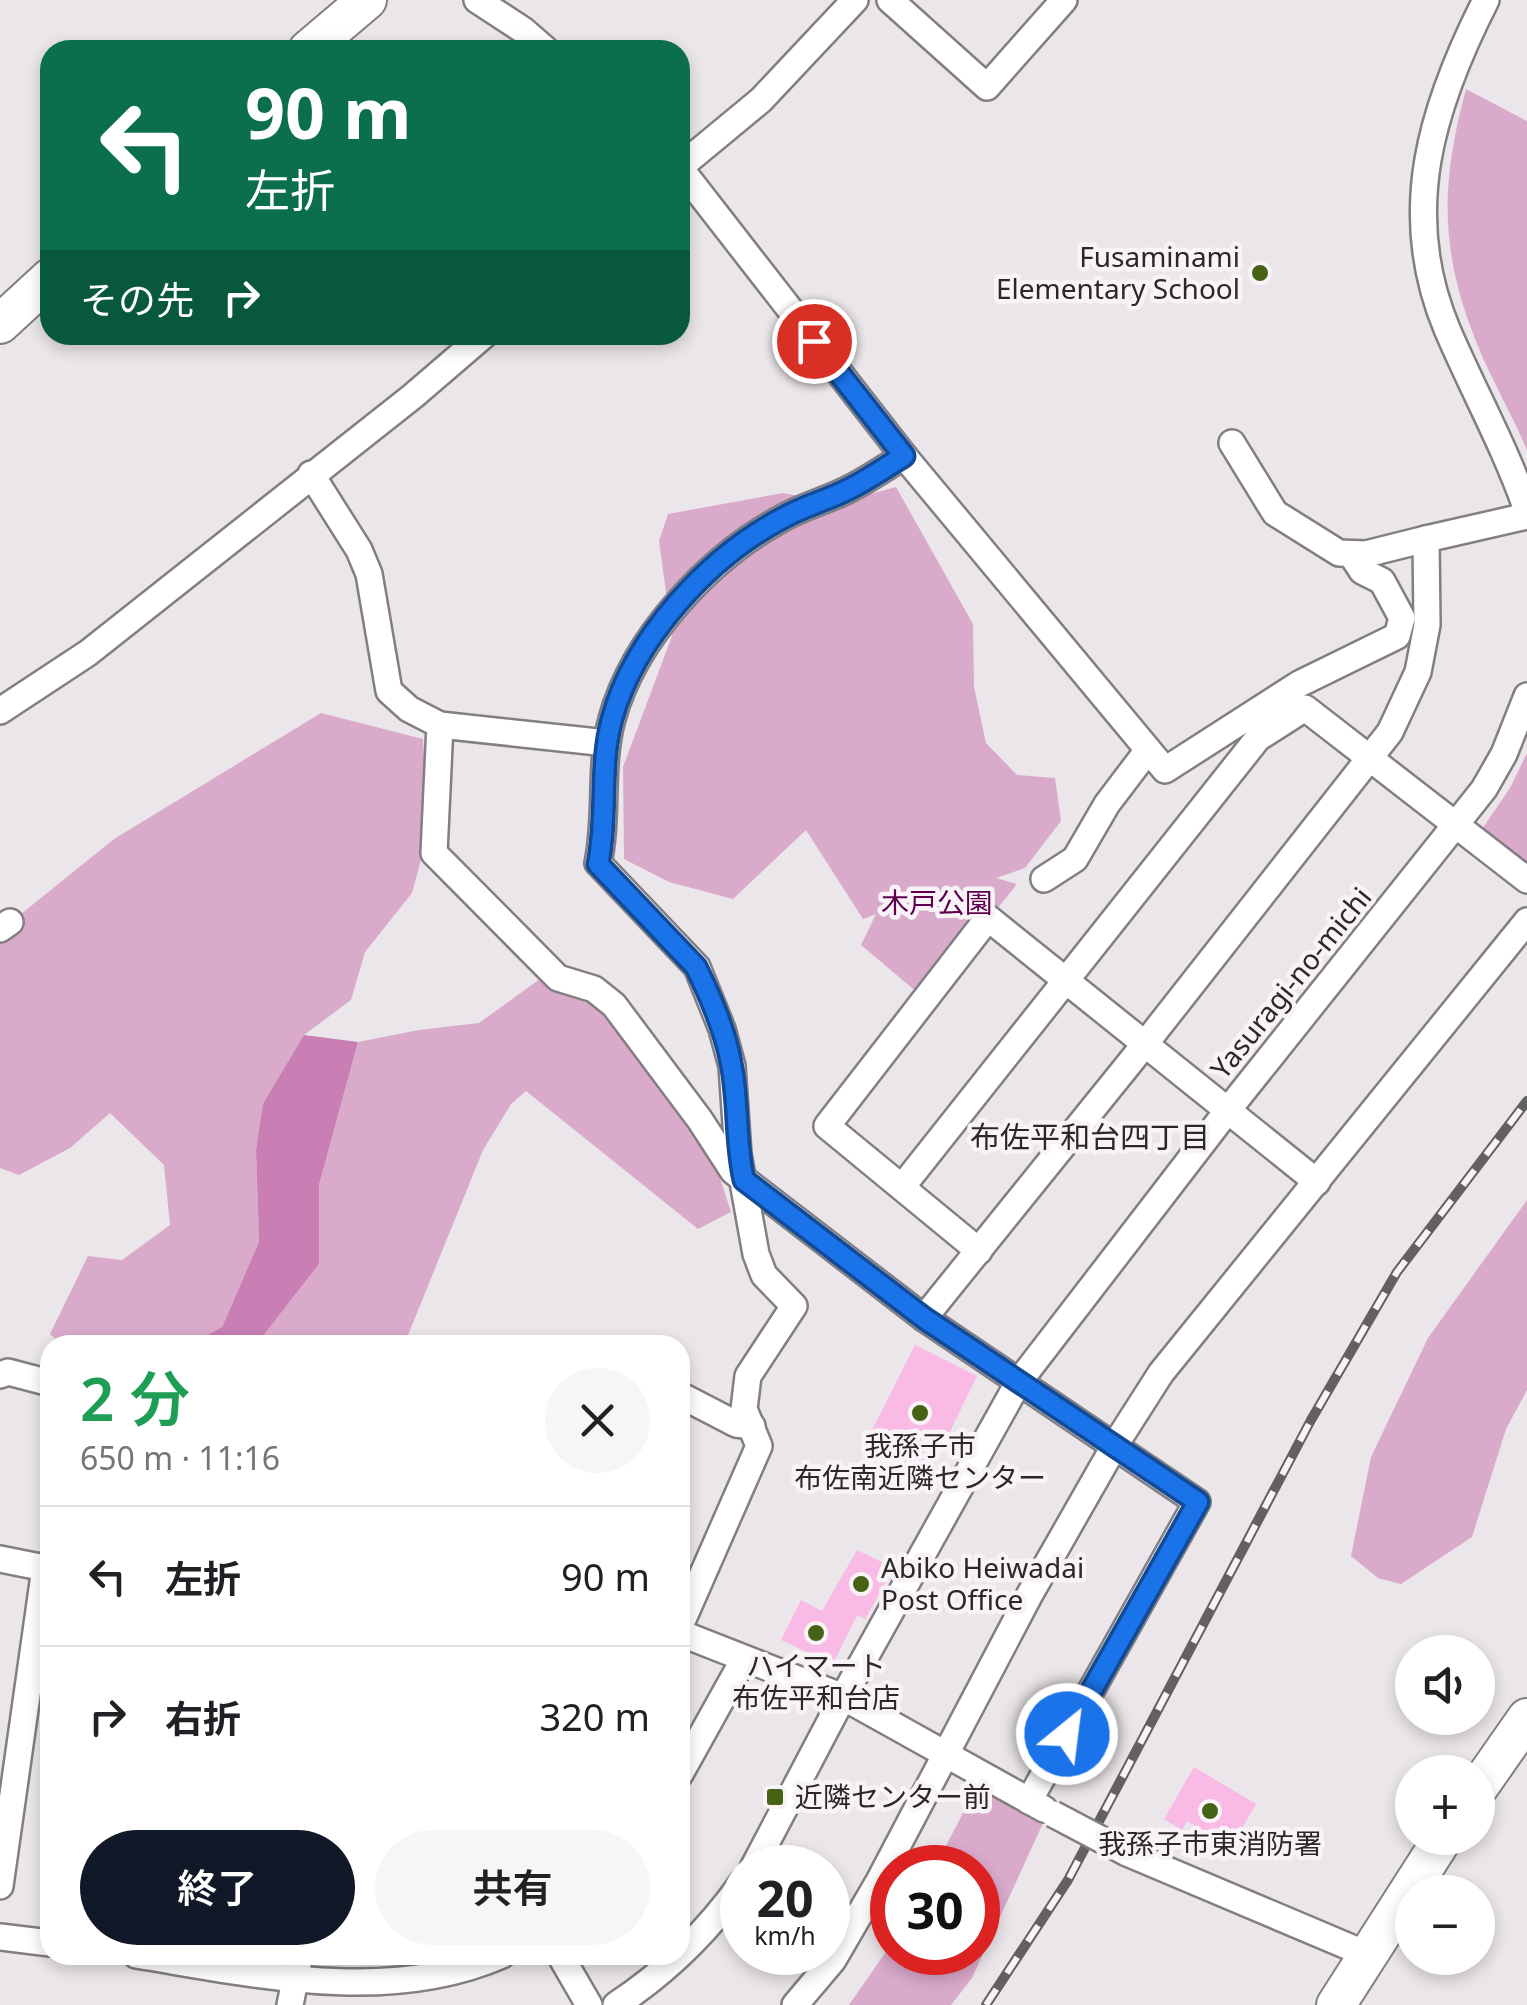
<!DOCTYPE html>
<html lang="ja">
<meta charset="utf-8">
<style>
body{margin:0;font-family:"Noto Sans","Noto Sans JP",sans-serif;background:#f6f6f6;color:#202124;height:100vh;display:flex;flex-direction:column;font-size:38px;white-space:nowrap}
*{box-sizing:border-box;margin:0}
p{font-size:32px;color:#757577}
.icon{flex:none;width:55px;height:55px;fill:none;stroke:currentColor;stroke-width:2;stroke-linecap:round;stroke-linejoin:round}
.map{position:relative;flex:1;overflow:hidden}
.sheet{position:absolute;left:40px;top:1335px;width:650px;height:630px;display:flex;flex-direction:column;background:#fff;border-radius:30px;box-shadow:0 5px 15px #0003}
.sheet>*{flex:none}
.hud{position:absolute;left:40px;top:40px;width:650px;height:305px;border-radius:30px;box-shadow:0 5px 15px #0003;background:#0b6e4f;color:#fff;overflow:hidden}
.fabs{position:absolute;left:1395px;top:1635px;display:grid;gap:20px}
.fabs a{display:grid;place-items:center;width:100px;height:100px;border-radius:50%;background:#fff;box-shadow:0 5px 15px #0003;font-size:50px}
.speed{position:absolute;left:720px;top:1845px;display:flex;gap:20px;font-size:50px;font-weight:700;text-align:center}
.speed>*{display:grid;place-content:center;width:130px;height:130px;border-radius:50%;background:#fff;box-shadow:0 5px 15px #0003;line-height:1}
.speed small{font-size:25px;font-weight:400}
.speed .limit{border:15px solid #d22;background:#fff;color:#111}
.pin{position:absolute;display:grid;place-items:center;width:85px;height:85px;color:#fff;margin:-42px;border:5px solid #fff;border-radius:50%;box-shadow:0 2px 10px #0007}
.me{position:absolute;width:110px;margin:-55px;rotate:29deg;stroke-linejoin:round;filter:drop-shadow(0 0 8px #0008)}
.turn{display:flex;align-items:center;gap:35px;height:210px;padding:0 40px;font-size:45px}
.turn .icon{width:130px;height:130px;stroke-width:2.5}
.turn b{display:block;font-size:70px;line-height:85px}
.then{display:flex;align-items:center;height:95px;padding:0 40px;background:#0003;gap:20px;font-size:38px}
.round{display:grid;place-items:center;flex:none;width:105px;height:105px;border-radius:52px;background:#f6f6f6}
.head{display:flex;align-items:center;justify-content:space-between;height:170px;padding:0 40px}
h1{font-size:60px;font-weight:600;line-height:75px;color:#1e9e55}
.action{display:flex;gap:20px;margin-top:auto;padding:20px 40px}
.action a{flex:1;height:115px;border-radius:60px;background:#111827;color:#fff;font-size:40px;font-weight:600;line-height:115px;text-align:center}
.action a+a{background:#f6f6f6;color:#202124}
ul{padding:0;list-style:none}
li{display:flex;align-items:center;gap:30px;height:140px;padding:0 40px;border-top:2px solid #e0e0e0}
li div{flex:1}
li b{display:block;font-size:38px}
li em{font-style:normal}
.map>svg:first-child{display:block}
.green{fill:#daaacb}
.water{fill:#c97fb4}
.building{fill:#f9bae5}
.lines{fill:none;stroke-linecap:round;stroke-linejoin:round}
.minor-casing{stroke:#837e81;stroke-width:30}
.highway-casing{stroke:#837e81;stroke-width:42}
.minor{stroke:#fff;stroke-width:25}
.highway{stroke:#fff;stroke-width:38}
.rail-casing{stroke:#636062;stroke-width:10}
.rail{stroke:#f8f3f6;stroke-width:6;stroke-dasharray:19;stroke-linecap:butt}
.minor-bridge-casing{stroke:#837e81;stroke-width:30;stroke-linecap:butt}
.minor-bridge{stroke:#fff;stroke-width:25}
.route-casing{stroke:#114b97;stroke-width:25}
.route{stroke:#1a73e8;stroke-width:18}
.poi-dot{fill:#466214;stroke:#f8f3f6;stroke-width:4}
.labels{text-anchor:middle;stroke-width:9;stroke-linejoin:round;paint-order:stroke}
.poi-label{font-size:28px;fill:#2a2829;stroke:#f8f3f6}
.park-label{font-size:28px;fill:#5e004d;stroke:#f8f3f6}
.street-label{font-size:28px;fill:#2a2829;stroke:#f8f3f6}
.neighbourhood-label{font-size:30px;fill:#2a2829;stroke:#f8f3f6}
</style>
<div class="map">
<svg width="1527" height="2005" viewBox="0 0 1527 2005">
<rect width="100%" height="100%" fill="#ebe6e9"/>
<g class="green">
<path d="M1466,89L1527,121V450C1510,410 1487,372 1472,331C1439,243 1442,178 1466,89Z"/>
<polygon points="896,487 973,624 974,687 986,743 1017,775 1055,778 1061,821 1025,868 996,878 1017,884 925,999 861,945 876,914 863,919 806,830 733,899 669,882 624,859 623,767 672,636 659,541 668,514 783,493 838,503"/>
<polygon points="321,713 423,739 428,834 412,893 365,952 351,1000 304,1035 256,1151 259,1242 222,1327 189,1345 63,1345 50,1334 88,1256 122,1260 170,1225 164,1165 110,1113 70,1148 19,1175 0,1168 0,931 114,839"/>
<polygon points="1527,753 1527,871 1478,835 1510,788"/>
<polygon points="540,979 619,999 688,1081 731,1212 698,1229 526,1091 511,1104 483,1150 404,1345 256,1345 319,1264 319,1185 358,1042 419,1030 479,1023"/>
<polygon points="1527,1200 1527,1390 1506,1429 1472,1537 1401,1584 1378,1578 1351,1556 1371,1457 1428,1338"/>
<polygon points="979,1782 1044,1821 972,1978 951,2005 849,2005 892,1943 892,1952 978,1952 978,1868 935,1867"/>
</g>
<polygon class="water" points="304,1035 358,1042 319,1185 319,1264 256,1345 189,1345 222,1327 259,1242 256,1151 263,1104"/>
<g class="building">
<polygon points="915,1345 977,1376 926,1481 862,1450"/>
<polygon points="857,1550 894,1568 865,1619 857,1615 833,1664 781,1640 801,1600 822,1611"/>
<polygon points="1194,1767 1256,1804 1231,1848 1187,1821 1182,1830 1164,1819"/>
</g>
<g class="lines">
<defs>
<g id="minor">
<polyline points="477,0 523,30 546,50"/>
<polyline points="890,0 987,87 1064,0"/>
<path d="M1486,0C1432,106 1398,212 1447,329C1473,390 1505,447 1527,510"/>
<polyline points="680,167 761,100 855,0"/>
<polyline points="680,168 904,456 1165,770 1299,684 1397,636 1402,618 1382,581 1362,571 1351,554"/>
<polyline points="1232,443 1275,513 1339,553 1366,554 1426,539"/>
<polyline points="311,474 359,550 369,574 389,691 409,709 440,725 607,743"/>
<polyline points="0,711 88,653 413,396 484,335"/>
<polyline points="440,725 434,853 558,978 594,989 614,1005 700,1120 733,1171 924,1318 1197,1502 1029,1801"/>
<polyline points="1044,879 1075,859 1107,804 1148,750"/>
<polyline points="0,929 10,922"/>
<polyline points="902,1187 1258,738 1305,708 1527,880"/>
<polyline points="979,1251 827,1126 988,918 1317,1182"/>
<polyline points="924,1318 1145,1044 1390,732 1418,672 1427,625 1426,539 1527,516"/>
<polyline points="0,1375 8,1372 50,1383"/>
<polyline points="680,1395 736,1424 752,1426"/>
<polyline points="0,1559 50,1569"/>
<path d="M680,1626L759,1446L744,1409L748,1376L794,1306L764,1275L756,1254L738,1154L732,1066L722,1029L697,967L598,863C608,816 599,766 612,719C634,638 709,558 781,519C803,506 829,500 851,488C869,479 886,467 904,456"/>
<polyline points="680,1633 843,1697 1044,1809"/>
<polyline points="680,1774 744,1659"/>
<polyline points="1127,1853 1366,1954"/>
<polyline points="753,1868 843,1697 1018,1383 1228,1110 1484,789 1504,754 1527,696"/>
<polyline points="0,1886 45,1568 50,1562"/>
<polyline points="0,1937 50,1943"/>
<path d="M136,1955C254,1974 388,2005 502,1955"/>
<polyline points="560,1955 589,2005"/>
<polyline points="290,2005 300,1955"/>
<path d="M616,2005C666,1972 708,1931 742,1883"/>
<polyline points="795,2005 833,1960 879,1881 1030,1594 1115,1445 1161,1373 1527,921"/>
</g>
<g id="highway">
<polyline points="308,50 367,0"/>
<polyline points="0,324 50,278"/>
<polyline points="1478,1788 1527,1718"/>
<polyline points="1336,2005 1443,1838"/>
</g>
</defs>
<use href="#minor" class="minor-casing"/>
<use href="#highway" class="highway-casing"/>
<use href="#minor" class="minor"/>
<use href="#highway" class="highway"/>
<defs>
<polyline id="rail" points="986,2005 1068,1880 1311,1420 1397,1272 1527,1101"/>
</defs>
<use href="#rail" class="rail-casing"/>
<use href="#rail" class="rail"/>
<defs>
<polyline id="minor-bridge" points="1053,1814 1127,1853"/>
</defs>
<use href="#minor-bridge" class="minor-bridge-casing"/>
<use href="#minor-bridge" class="minor-bridge"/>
</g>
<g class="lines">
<defs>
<path id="route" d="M814,341L904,456C886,467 869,479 851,488C829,500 803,506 781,519C708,558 634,638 612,719C599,766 608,816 598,864L696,967C711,998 725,1030 731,1063C739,1102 735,1142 744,1180L924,1318L1198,1502L1067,1734"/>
</defs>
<use href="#route" class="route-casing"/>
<use href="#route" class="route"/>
</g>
<g class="poi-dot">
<circle cx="1260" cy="273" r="10"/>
<circle cx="920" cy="1413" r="10"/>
<circle cx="861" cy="1584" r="10"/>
<circle cx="816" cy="1633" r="10"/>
<rect x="765" y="1787" width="20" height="20" rx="5"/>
<circle cx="1210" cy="1811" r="10"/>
</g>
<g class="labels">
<g class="poi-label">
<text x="1240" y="267" text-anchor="end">Fusaminami<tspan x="1240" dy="32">Elementary School</tspan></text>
<text x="920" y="1456">我孫子市<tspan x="920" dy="32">布佐南近隣センター</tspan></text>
<text x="881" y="1578" text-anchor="start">Abiko Heiwadai<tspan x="881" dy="32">Post Office</tspan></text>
<text x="816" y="1676">ハイマート<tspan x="816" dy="32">布佐平和台店</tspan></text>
<text x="795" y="1807" text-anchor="start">近隣センター前</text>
<text x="1210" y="1854">我孫子市東消防署</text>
</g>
<g class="park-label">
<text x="937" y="913">木戸公園</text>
</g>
<g class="street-label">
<text transform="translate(1291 983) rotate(-51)" y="10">Yasuragi-no-michi</text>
</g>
<g class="neighbourhood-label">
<text x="1090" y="1148">布佐平和台四丁目</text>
</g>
</g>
</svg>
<div class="fabs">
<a><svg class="icon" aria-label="sound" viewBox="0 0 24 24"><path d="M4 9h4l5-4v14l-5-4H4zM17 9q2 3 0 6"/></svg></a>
<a>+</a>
<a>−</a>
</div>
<div class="speed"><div>20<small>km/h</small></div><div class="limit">30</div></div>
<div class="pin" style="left:814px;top:341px;background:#d93025"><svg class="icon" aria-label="arrive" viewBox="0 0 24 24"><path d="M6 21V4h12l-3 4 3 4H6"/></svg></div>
<svg class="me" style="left:1067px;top:1734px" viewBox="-20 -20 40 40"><circle r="17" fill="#1a73e8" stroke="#fff" stroke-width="3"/><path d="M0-11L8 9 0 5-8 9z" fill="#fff"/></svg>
<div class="hud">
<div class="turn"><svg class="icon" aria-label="left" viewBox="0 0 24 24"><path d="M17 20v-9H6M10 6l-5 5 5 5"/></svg><div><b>90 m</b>左折</div></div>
<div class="then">その先<svg class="icon" aria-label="right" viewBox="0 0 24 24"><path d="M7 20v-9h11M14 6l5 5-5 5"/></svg></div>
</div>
<section class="sheet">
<div class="head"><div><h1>2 分</h1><p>650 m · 11:16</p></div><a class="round"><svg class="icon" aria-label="close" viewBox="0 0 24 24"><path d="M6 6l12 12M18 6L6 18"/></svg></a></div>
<ul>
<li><svg class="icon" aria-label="left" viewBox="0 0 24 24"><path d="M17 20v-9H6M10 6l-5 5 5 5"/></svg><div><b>左折</b></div><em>90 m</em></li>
<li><svg class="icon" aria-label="right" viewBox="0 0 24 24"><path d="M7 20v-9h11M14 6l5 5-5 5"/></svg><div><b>右折</b></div><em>320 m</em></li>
</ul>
<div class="action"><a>終了</a><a>共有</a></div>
</section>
</div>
